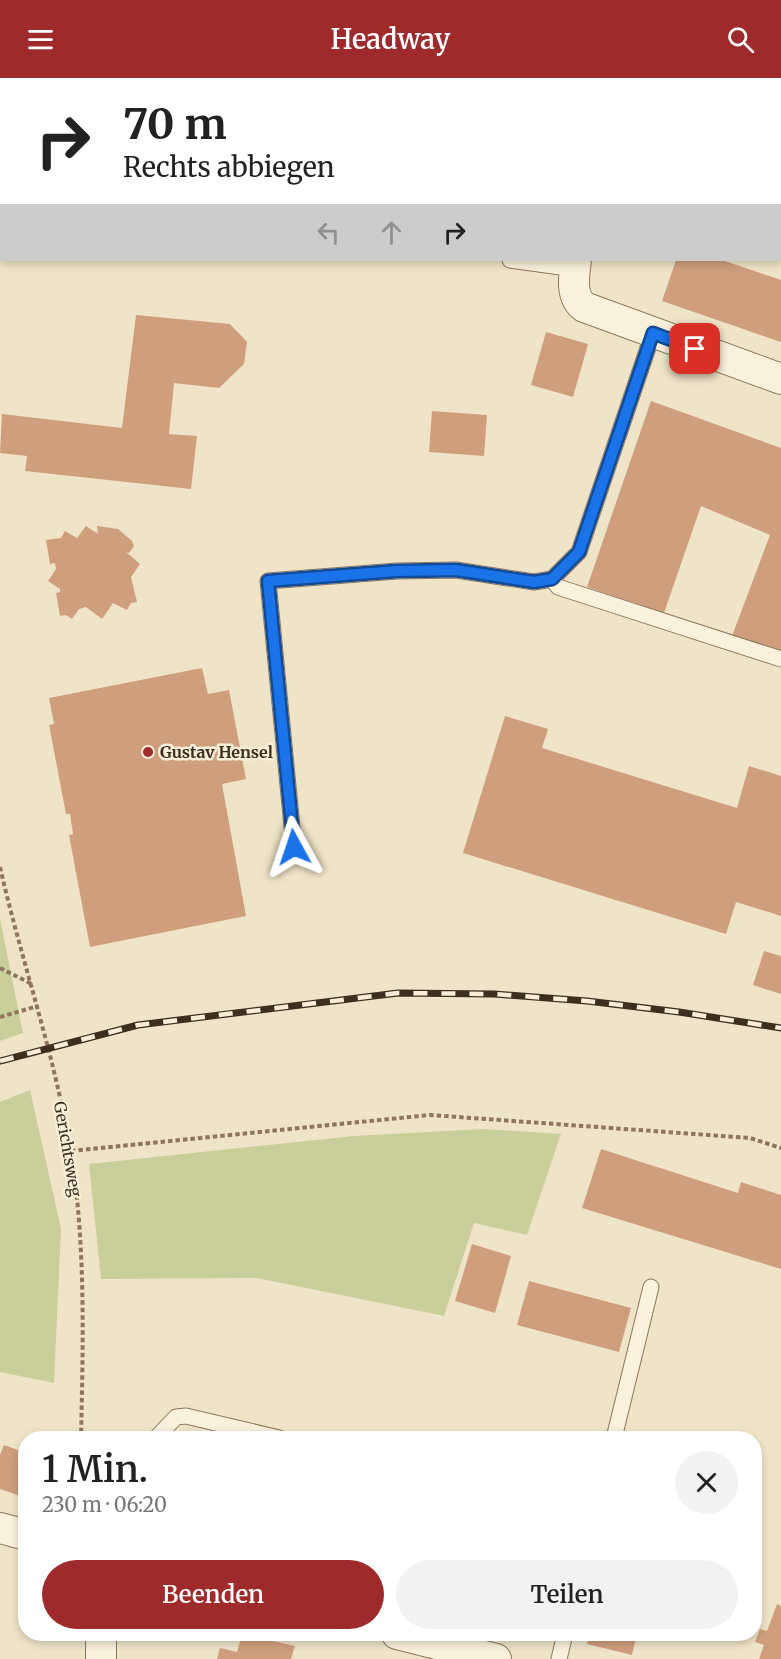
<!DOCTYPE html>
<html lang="de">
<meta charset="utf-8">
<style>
body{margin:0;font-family:Merriweather,serif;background:#f2f2f2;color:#222;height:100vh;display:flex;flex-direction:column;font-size:22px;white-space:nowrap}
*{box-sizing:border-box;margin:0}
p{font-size:20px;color:#767676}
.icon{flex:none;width:33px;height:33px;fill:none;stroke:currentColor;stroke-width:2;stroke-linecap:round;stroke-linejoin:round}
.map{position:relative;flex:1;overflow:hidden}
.sheet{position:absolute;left:18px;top:1353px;width:744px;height:210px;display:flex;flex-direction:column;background:#fff;border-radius:24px;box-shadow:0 3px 9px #0003}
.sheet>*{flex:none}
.top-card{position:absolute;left:0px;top:0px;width:782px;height:183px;box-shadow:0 3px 9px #0003;background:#fff;color:#222;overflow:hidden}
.pin{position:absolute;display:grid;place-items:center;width:51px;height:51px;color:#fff;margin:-26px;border-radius:12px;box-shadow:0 3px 9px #0006}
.me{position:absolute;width:66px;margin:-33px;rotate:355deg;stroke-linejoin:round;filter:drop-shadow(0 0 4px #0008)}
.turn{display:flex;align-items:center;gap:21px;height:126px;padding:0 24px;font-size:27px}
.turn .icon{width:78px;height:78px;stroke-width:2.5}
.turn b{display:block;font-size:42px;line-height:51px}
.lanes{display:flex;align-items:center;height:57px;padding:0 24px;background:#0003;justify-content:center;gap:30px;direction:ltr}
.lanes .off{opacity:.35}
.round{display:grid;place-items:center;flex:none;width:63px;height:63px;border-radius:32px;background:#f2f2f2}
.summary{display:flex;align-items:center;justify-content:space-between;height:102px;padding:0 24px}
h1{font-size:36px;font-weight:600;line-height:45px}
.button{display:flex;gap:12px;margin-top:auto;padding:12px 24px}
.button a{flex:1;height:69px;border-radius:36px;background:#9e2a2b;color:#fff;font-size:24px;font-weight:600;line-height:69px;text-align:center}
.button a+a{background:#f2f2f2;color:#222}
header{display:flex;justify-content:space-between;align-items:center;height:78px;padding:0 24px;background:#9e2a2b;color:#fff;font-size:27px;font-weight:600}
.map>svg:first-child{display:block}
.green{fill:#c9cf9b}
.building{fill:#cf9f7d}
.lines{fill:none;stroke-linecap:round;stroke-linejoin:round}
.service-casing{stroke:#8d765c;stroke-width:17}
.minor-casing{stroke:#8d765c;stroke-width:32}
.path{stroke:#8d765c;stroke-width:4;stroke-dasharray:4.5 3;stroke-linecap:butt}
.service{stroke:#faf1dc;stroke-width:15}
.minor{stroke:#faf1dc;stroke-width:30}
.rail-casing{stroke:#3d2e20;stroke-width:7}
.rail{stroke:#f7eed8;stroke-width:4.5;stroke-dasharray:14;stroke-linecap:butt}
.route-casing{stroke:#114b97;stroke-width:15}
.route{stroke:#1a73e8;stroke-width:10}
.poi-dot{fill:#9e2a2b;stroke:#f7eed8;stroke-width:2}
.labels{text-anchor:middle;stroke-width:5;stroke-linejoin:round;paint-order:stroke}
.poi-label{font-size:16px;font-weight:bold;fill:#3d2e20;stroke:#f7eed8;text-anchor:start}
.street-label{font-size:16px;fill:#3d2e20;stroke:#f7eed8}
</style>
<header><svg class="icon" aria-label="menu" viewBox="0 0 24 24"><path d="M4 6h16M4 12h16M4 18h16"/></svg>Headway<svg class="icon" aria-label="search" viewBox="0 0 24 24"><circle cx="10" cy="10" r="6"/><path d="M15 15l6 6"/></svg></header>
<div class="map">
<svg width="781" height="1581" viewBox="0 0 781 1581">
<rect width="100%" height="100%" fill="#f0e4c8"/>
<g class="green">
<polygon points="0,841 23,955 0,963"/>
<polygon points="30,1012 61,1151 54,1305 0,1294 0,1024"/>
<polygon points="483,1051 561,1056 527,1157 474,1145 444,1238 257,1200 101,1201 89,1086 354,1058"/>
</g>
<g class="building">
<polygon points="676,182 722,182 781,202 781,264 662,223"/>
<polygon points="136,237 230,246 247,264 244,286 219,310 174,305 169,356 197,358 191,411 25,393 27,378 0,375 2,336 122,350"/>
<polygon points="546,254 588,266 573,319 531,307"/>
<polygon points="651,323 781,370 781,576 732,558 770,457 701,428 664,535 587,509"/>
<polygon points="432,333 487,337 484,378 429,374"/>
<polygon points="86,448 98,456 97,448 118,451 132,463 134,468 129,475 126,474 140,486 131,499 137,524 131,525 127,532 113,525 102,541 86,529 79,531 72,541 66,537 60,538 56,515 60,514 60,511 48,503 56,491 55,485 50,486 46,462 61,460 65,453 77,460"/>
<polygon points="202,590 208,616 229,612 246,701 222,706 246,838 90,869 69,757 73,756 70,736 66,736 49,647 54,646 49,620"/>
<polygon points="505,638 548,651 542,670 737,730 749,688 781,698 781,838 736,824 726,856 463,775"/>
<polygon points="764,873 781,878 781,916 753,907"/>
<polygon points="601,1071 738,1115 741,1104 781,1117 781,1191 582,1130"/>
<polygon points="472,1166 511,1178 495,1235 455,1223"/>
<polygon points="529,1203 631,1230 619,1274 517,1247"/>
<polygon points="4,1367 26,1375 26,1420 0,1411 0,1377"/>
<polygon points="777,1526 781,1528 781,1581 759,1581 764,1567 755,1564 760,1551 767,1553"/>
<polygon points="242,1556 295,1568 291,1581 217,1581 220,1570 237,1574"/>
<polygon points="590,1556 637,1556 632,1577 587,1566"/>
</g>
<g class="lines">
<defs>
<g id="service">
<polyline points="510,182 575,191"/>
<polyline points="552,501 558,509 781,581"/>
<polyline points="294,769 268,503 397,493 456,492 534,504 552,501 579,474 653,255"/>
<polyline points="156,1360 176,1339 186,1338 279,1360"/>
<polyline points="614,1360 651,1209"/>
<polyline points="559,1581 565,1556"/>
</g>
<g id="minor">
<polyline points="596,2 596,0"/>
<path d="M576,182C574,198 570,218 584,229L781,301"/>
<polyline points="0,1450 26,1457"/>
<polyline points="397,1556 496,1581"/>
<polyline points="101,1581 101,1556"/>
</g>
</defs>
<use href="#service" class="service-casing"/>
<use href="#minor" class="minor-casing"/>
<g class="path">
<polyline points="26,2 26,0"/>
<polyline points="0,176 2,168"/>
<path d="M0,789C22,885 55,978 71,1075C86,1167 83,1267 81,1360"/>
<polyline points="0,890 32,906"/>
<polyline points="0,939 38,928"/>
<polyline points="71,1073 430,1037 750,1060 781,1070"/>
</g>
<use href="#service" class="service"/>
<use href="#minor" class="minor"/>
<defs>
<polyline id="rail" points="0,983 138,947 398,915 494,916 587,923 679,934 781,950"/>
</defs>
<use href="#rail" class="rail-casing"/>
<use href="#rail" class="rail"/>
</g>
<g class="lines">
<defs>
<polyline id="route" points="294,769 268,503 397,493 456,492 534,504 552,501 579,474 653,255 695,271"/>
</defs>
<use href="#route" class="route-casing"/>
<use href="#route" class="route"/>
</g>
<circle class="poi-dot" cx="148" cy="674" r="6"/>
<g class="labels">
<g class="poi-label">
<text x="160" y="680">Gustav Hensel</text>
</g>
<g class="street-label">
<text transform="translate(68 1071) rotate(80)" y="6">Gerichtsweg</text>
</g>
</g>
</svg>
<div class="pin" style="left:695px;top:271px;background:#d93025"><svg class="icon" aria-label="arrive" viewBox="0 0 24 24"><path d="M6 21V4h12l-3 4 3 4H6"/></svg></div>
<svg class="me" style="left:294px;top:769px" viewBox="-20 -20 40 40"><path d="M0-17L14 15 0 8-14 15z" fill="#1a73e8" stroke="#fff" stroke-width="4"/></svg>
<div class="top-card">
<div class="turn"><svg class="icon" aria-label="right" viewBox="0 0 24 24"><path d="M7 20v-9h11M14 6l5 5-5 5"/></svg><div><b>70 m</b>Rechts abbiegen</div></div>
<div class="lanes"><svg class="icon off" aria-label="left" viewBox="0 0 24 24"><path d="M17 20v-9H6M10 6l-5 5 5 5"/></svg><svg class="icon off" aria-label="ahead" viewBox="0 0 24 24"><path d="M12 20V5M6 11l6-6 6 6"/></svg><svg class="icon" aria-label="right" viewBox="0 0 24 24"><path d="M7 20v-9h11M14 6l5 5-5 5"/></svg></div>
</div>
<section class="sheet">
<div class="summary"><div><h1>1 Min.</h1><p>230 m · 06:20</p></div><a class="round"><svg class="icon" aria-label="close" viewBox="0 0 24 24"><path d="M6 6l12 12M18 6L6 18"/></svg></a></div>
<div class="button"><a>Beenden</a><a>Teilen</a></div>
</section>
</div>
